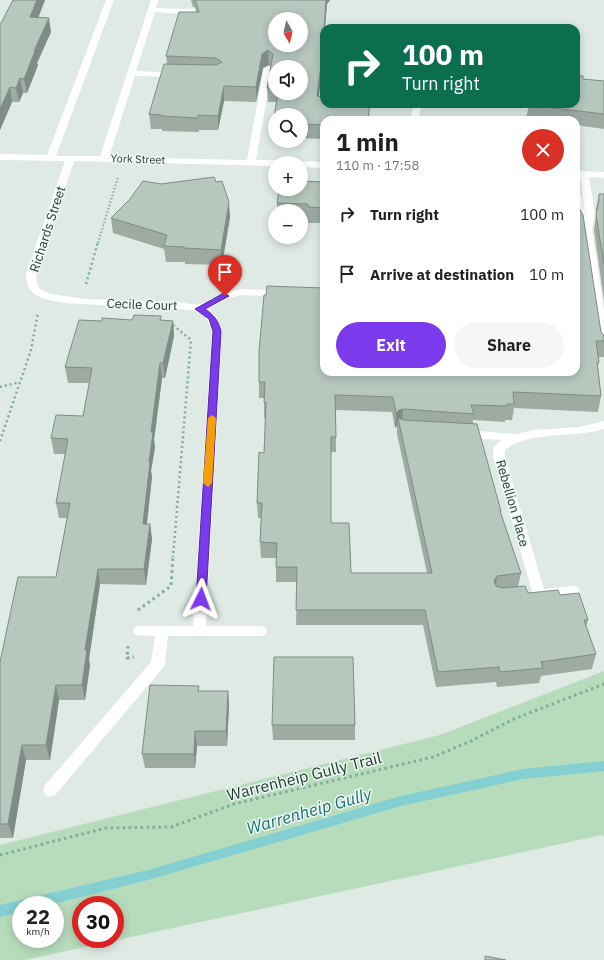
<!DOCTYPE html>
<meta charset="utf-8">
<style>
body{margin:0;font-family:"IBM Plex Sans",sans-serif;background:#f6f6f6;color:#202124;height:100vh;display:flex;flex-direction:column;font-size:15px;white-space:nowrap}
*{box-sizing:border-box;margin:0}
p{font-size:13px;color:#757577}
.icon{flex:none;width:22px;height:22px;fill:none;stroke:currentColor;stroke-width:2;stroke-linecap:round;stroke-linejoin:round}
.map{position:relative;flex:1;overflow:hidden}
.drawer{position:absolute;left:320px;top:116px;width:260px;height:260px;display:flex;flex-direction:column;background:#fff;border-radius:12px;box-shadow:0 2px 10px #0003}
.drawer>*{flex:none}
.top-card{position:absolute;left:320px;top:24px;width:260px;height:84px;border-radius:12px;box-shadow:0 2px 10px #0003;background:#0b6e4f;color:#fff;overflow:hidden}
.needle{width:26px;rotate:172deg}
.tools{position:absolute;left:268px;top:12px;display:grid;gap:8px}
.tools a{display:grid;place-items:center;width:40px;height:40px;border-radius:50%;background:#fff;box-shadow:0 2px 10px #0003;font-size:20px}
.speed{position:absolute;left:12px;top:896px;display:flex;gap:8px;font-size:20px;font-weight:700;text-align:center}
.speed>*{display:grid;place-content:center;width:52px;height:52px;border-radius:50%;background:#fff;box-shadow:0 2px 10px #0003;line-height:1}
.speed small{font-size:10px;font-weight:400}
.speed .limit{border:6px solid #d22;background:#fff;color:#111}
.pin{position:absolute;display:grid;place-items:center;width:34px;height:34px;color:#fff;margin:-41px -17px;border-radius:50% 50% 50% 0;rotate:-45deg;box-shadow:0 0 4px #0007}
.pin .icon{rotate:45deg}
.me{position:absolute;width:44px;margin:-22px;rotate:3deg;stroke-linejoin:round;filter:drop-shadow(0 0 3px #0008)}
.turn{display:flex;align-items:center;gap:14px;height:84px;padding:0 16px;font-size:18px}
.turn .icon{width:52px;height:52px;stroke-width:2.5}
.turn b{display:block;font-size:28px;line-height:34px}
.round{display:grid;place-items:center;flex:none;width:42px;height:42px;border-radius:21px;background:#f6f6f6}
.headline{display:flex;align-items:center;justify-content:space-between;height:68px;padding:0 16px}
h1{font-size:24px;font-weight:700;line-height:30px}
.button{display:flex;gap:8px;margin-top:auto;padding:8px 16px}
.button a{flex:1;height:46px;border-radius:24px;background:#7c3aed;color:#fff;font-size:16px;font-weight:700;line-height:46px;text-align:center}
.button a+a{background:#f6f6f6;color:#202124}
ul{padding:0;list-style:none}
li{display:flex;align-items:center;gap:12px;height:60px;padding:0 16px}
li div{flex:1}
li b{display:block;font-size:15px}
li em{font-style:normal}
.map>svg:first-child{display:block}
.green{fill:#b6dcbb;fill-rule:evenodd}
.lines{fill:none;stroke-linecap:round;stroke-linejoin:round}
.stream{fill:#84cfd1;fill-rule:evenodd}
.path-far2{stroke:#7eae98;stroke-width:2;stroke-dasharray:1.5 2;stroke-linecap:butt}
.path-far1{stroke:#7eae98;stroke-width:2.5;stroke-dasharray:2 3;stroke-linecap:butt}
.path{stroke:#7eae98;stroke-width:3;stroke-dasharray:2.5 3.5;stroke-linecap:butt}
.minor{fill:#fff;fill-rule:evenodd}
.wall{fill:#9daba3;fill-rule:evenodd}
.shaded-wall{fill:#7f8b85}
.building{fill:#b6c7be;stroke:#7f8b85;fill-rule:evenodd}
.route{fill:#7c3aed;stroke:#51269a}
.slow{fill:#f59e0b}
.labels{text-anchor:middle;stroke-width:3;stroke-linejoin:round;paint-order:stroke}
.far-street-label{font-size:11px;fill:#1f392f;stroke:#eef7f1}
.street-label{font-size:13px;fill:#1f392f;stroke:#eef7f1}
.near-street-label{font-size:16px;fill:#1f392f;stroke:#eef7f1}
.near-water-label{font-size:17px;font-style:italic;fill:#197275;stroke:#eef7f1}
</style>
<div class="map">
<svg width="604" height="960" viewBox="0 0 604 960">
<rect width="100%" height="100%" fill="#deeae3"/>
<path class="green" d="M604,671V837L602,835L25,960H0V845L440,735ZM21,905H55V939H21ZM81,905H115V939H81Z"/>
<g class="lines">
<polygon class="stream" points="604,761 604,771 523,779 401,806 148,880 49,905 21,905 21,912 0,917 0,905 148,870 401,796 523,769"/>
<polyline class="path-far2" points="98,243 118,177"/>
<g class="path-far1">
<polyline points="86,284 98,242"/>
<polyline points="173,325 191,340 173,557"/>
<polyline points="0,387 20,382"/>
<polyline points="0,441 31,350 38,313"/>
</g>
<g class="path">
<polyline points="138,610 171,586 173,556"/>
<polyline points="128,646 127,658 134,657"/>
<polyline points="0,855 106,828 171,827 234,804 433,757 471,741 514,719 604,684"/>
</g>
<g class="minor">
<path d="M106,0H114L56,156H100L151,0H159L156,8L187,9L211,7L215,9C207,16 167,13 155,12L136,71L178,73L182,75L178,77L135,76L109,157L247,160L264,68L268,66L272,68L256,160H275L280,163H275V166L74,161L36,274L37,283L40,289L50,294L85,299L178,302L198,305L221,294L242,289L283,291L288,294L283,297L242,295L228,298L207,309L216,316L222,331L206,626H260L265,627L267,631L265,635L260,636H168L165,664L163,668L55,795L50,797L45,795L43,790L45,785L151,662L155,636L135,635L133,631L135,627L140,626H193L212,331C209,319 203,314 192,310L64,303C45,299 26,298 26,274L65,161L0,160V154L47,155Z"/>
<polygon points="414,104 422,104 418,120 410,120"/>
<polygon points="301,161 324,162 324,168 301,167 301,163 297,163"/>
<polygon points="576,171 604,172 604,178 589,177 595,215 592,230 604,311 604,350 600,349 599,347 582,230 576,218 576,192 581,195 585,216 585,215 580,177 576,177"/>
<path d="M604,421V429C573,439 530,430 505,450V457L544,589L573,586L578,587L580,591L578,595L573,596L544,599L534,598L493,457V448L501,440L465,438L461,437L459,434L461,431L465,430L517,434L533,430L579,427Z"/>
</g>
</g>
<g class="wall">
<polygon points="45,0 38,18 51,32 37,63 38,65 27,93 23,93 19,102 12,102 0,130 0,25"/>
<path d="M191,0H330L327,4L319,96L324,120V139L301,138V115H275V137H273V123L276,102H268L267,88L271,66L269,65L263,68L256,102L224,101L218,130H199V132L162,131V129H151L149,114L167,64L166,56L196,12L195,7H193ZM275,67L301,93H275Z"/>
<polygon points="583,79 604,81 604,129 576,125 576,120 526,120 529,104"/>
<polygon points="216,182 230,217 222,265 185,264 185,262 166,262 164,249 113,233 111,218 161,184"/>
<polygon points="324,182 324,223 308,223 308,219 301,219 301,211 277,211 277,203"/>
<polygon points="599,194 604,194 604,301 594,230 596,215 596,209"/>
<path d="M577,204L601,332L603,335H604V357H598L599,362L598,367L601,396L598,412L514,408L512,420H505V422L473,420V424L501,511V514L521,573L518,587L528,593L560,595L588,620L586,627L596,654L592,669L541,676L539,683L497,687L496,682L436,687L423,625H296L297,582H276V558H261L260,542L261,518H258L257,503L264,453L266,418H264V398H259V382L324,372H576ZM336,410L392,412L395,428L397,426V434L427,573H351L331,523V452H336Z"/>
<polygon points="161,316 161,320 173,321 174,336 165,378 162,378 154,440 155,447 151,471 152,477 147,524 150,524 152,539 146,585 100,584 89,659 90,665 85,700 59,700 50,760 26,760 13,838 0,838 0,662 56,577 67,518 59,518 56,503 65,454 54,454 51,438 83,416 90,383 68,383 65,367 102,321 132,320"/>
<polygon points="199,686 199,691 228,691 229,705 227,746 197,746 195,768 145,768 142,754"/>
<polygon points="272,725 355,725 355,740 273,740"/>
</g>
<g class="shaded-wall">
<polygon points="37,0 45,0 33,31 30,17"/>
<polygon points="326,0 330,0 327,4 325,28 324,28 324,37 324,29"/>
<polygon points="49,18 51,32 37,63 38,65 27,93 24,79 34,51"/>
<polygon points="324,42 324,55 317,111 317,96"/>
<polygon points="268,50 269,65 263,68 256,102 256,87 262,54"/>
<polygon points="20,78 23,93 19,102 16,88"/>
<polygon points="224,86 224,101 218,130 218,116"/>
<polygon points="10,87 12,102 0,130 0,109"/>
<polygon points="229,202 230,217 222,265 221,250"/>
<polygon points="173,321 174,336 165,378 163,363"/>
<polygon points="160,363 162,378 154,440 155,447 151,471 152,477 145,539 143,524 151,432"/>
<polygon points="403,409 402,424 398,418 397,426 395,428 396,413 399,410"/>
<polygon points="150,524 152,539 146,585 144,569"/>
<polygon points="98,569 100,584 89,659 90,665 85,700 82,685 85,650"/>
<polygon points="497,576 495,592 494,581"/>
<polygon points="56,685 59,700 50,760 46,745"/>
<polygon points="228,691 229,705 227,746 226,731"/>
<polygon points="195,731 197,746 195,768 194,754"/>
<polygon points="22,745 26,760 13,838 8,824"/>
</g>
<g class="building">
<polygon points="13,0 37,0 30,17 49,18 34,51 35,51 24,79 20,78 16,88 10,87 0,109 0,25"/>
<path d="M195,0H326L324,29V42L317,96L324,97V104H370L368,120H324V125L301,124V115H275V123H273L278,93H301V67H275V88H267L273,54L268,50L262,54L256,87L224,86L218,116L198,115V118L161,116V115L149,114L164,64L216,65L222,62L216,58L166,56L179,12H199ZM275,19H301V45H275Z"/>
<polygon points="576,75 583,76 583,79 604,81 604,114 528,105 529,104 576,104"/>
<polygon points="214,177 216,182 222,181 229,202 221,250 184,248 184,247 164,246 167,235 111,218 130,199 143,181 161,184"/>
<polygon points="301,181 324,182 324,208 308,207 308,204 277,203 279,189 301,189"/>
<polygon points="576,193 577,193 577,204 583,215 601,332 603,335 604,335 604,341 596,341 599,362 597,362 601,396 513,392 514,404 507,404 507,406 471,405 474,414 403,409 399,410 396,413 393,397 335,395 336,437 331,437 331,523 349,523 351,573 432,573 398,418 403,420 477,424 501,511 500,511 521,573 497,576 494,581 496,586 503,588 525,586 528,593 558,590 560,595 579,593 588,620 584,620 596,654 541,662 543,668 500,672 499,667 438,672 425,610 296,610 297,567 276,567 277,543 260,542 262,503 257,503 259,452 264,453 266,402 264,402 265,382 259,382 259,352 264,295 266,295 267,286 324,288 324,372 576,372"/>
<polygon points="599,194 604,194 604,264 596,215 599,200"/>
<polygon points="134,315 161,316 160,320 173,321 163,363 160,363 151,432 153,432 149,462 150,462 143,524 150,524 144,569 98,569 85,650 87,650 82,685 56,685 46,745 22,745 8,824 0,824 0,662 18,577 56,577 70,503 56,503 68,439 51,438 56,415 83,416 92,368 65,367 79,320 102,321 102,318 132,320"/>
<polygon points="274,657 353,657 355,725 272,725"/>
<polygon points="150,685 199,686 198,691 228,691 226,731 195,731 194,754 142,754"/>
<polygon points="485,956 506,960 485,960"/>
</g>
<path class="route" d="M222,294H225L229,296L205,309C214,315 218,320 221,331L206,599L204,602H197L196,599L213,331L209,319L195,309Z"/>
<polygon class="slow" points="212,415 216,418 212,483 208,487 203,483 208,418"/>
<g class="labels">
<g class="far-street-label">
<text transform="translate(138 159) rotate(2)" y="4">York Street</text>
</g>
<g class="street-label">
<text transform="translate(47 229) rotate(-72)" y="5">Richards Street</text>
<text transform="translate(142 304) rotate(2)" y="5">Cecile Court</text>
<text transform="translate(513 503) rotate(74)" y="5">Rebellion Place</text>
</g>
<g class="near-street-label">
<text transform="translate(304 776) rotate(-14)" y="6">Warrenheip Gully Trail</text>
</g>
<g class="near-water-label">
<text transform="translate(309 811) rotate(-16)" y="6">Warrenheip Gully</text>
</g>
</g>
</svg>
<div class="tools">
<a><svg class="needle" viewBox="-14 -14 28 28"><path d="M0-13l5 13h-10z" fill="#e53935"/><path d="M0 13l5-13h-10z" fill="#757577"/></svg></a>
<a><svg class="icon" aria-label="sound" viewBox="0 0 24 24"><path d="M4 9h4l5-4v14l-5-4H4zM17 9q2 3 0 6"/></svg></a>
<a><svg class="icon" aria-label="search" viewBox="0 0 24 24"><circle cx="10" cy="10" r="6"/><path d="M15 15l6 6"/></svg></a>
<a>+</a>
<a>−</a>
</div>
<div class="speed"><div>22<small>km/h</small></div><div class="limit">30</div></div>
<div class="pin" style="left:225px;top:296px;background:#d93025"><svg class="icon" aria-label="arrive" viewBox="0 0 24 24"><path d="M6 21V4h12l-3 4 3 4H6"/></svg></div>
<svg class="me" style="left:201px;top:599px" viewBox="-20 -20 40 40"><path d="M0-17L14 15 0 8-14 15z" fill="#7c3aed" stroke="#fff" stroke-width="4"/></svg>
<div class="top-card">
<div class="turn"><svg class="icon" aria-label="right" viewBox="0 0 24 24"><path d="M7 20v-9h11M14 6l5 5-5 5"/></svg><div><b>100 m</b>Turn right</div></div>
</div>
<section class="drawer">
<div class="headline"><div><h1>1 min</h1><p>110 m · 17:58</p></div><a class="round" style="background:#d93025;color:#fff"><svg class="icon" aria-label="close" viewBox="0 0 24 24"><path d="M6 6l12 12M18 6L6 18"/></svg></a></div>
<ul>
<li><svg class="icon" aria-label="right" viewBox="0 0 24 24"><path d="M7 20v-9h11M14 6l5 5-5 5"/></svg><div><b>Turn right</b></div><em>100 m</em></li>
<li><svg class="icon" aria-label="arrive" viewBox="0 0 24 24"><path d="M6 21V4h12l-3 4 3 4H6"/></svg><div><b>Arrive at destination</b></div><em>10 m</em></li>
</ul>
<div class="button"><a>Exit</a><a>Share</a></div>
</section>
</div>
